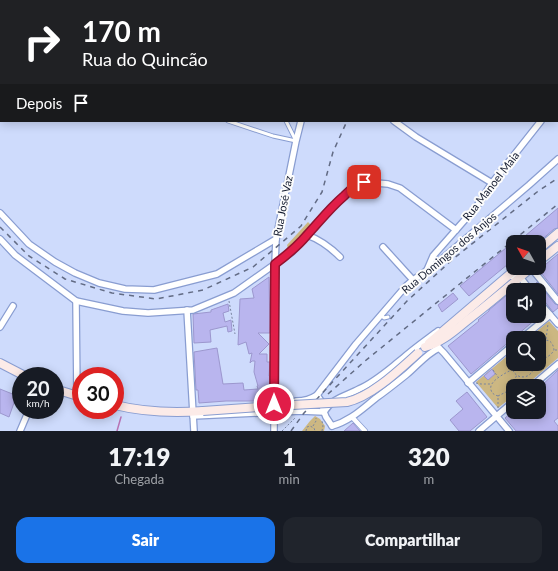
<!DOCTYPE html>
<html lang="pt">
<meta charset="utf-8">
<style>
body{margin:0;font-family:Lato,sans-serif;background:#20242c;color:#f1f3f6;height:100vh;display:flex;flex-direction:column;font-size:15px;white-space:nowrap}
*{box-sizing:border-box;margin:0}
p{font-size:13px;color:#9ea1a6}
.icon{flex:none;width:22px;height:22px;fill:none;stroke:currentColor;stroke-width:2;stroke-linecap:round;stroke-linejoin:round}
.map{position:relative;height:431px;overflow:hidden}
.sheet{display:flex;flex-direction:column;background:#171b24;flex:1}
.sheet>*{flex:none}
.guide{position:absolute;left:0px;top:0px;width:558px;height:122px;box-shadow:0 2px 10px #0003;background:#202124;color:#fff;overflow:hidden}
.needle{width:26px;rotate:310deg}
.fabs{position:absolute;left:506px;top:235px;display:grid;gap:8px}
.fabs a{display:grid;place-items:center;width:40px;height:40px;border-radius:8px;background:#171b24;box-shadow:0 2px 10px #0003;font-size:20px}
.speed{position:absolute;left:12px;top:367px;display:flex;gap:8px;font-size:20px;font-weight:700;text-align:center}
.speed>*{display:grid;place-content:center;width:52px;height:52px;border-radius:50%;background:#171b24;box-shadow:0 2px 10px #0003;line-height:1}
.speed small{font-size:10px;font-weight:400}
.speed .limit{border:6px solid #d22;background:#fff;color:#111}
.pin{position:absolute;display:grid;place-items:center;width:34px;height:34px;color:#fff;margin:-17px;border-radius:8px;box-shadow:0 2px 6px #0006}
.me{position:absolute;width:44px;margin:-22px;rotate:0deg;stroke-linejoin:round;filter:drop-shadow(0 0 3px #0008)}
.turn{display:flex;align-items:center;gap:14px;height:84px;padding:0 16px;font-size:18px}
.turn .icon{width:52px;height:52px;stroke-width:2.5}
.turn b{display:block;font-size:28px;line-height:34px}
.then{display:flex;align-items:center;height:38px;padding:0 16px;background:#0003;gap:8px;font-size:15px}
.eta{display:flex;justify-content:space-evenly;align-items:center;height:68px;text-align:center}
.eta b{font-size:24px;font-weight:800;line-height:28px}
.cta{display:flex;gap:8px;margin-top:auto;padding:8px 16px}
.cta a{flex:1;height:46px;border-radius:12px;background:#1a73e8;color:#fff;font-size:16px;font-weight:800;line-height:46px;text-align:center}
.cta a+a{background:#20242c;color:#f1f3f6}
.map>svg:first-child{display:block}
.green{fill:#ccb782}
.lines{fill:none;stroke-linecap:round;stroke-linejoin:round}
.stream{stroke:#b773b4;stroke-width:1.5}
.building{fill:#b9b5ee;stroke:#9c97ce}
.service-casing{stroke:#899dd1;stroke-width:5}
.pedestrian-casing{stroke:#899dd1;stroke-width:6}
.minor-casing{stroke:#899dd1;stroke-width:8}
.secondary-casing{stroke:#899dd1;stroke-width:10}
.path{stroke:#79849f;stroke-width:1;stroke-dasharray:2 2;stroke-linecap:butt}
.service{stroke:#fff;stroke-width:3}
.pedestrian{stroke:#fff;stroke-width:4.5}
.minor{stroke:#fff;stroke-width:5.5}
.secondary{stroke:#fcebe8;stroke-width:8}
.rail{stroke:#626b84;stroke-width:1.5;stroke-dasharray:5 5;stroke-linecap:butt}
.secondary-bridge-casing{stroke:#899dd1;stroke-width:10;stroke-linecap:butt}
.secondary-bridge{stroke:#fcebe8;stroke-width:8}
.route-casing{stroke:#92132f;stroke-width:10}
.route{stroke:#e11d48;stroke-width:7}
.labels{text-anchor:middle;stroke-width:4;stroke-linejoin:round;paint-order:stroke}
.street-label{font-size:11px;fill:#171e32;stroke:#fcfcfc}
</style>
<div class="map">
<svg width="558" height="431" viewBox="0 0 558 431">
<rect width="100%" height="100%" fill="#cedbfc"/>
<g class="green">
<polygon points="294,0 375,0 374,1 294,1"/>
<polygon points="308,222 311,225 288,249 287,245"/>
<polygon points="549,321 558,331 558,358 525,386 513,386 513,396 498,408 476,382 513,351 513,364 539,364 539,338 529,338"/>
<polygon points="315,416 320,419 325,426 324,431 302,431 310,421"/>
</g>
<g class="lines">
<polyline class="stream" points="117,431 121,417"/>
</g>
<g class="building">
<polygon points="558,208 558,228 554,229 539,242 530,242 525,236"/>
<polygon points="506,248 513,256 513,260 469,296 460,286"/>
<polygon points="558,254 558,294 539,270"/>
<polygon points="269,277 270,333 258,333 269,344 259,354 267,354 267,362 270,362 269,376 270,376 270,400 256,401 226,401 199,403 198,390 196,390 194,352 217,348 223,384 243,383 244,390 258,389 257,386 258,386 254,372 255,361 252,361 250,363 252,353 249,354 246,342 238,345 240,299 254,298 252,289"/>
<polygon points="537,282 555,304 558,305 558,308 553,312 539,294 539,290 536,290 533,286"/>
<polygon points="513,290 513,316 539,316 539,309 543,313 471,374 448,346 479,321 478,320 489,311 489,310"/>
<polygon points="453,293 458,299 442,312 438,305"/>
<polygon points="228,304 229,311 223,313 225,322 231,320 232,331 228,332 227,326 210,330 211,342 194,343 193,314 211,312 211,310"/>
<polygon points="492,369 495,374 488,380 484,376"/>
<polygon points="558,370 558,418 554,421 558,426 558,431 516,431 505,418 512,412 539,412 539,388"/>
<polygon points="21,380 21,394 19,398 16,397 9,417 0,413 0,389 15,395"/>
<polygon points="467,392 487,417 470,431 459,431 450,420 463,409 456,401"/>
<polygon points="353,423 360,431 344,431"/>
</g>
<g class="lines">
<defs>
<g id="service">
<polyline points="228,121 273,136 296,141"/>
<polyline points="286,121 295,139"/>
<polyline points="381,315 384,318 388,317"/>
</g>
<polyline id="pedestrian" points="352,417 365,431"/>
<g id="minor">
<polyline points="386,1 386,0"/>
<polyline points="557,30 558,30"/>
<polyline points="557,57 558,58"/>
<polyline points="557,101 558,100"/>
<polyline points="394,121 416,137 492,183"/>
<polyline points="0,213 29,244 55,262 75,273 99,283 125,289 154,290 217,274 276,239"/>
<path d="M307,235C321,240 330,247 340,257"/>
<polyline points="0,239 15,255 76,301 123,311 148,313 193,310 234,293 292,252 307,235 330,208 356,185 364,182 388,184 400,188 456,230"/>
<polyline points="383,247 413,280"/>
<polyline points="531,268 558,301"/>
<polyline points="427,270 433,256 477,206 492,183 541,121"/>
<polyline points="508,276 520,277 530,290"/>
<polyline points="76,301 77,396"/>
<polyline points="539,302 558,324"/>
<polyline points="187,310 194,431"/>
<polyline points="0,327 13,306"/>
<polyline points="522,338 550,315"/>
<polyline points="437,346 444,353 509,431"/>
<polyline points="468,383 513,345"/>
<polyline points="532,386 558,364"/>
<path d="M296,401C304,401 311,399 317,395L356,344L406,286L413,280L436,264L529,185L558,159"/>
<polyline points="193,416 301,411 324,412 321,401 317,395"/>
<path d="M332,426L326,417L324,412C332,398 346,396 359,389C375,382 388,370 402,359C413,349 426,340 438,331"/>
<path d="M332,426C350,421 362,409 376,398C386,391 396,383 406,375C417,366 426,354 439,348"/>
<polyline points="20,431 29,410"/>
<polyline points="274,431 275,264 276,239 296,141 301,121"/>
<polyline points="479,431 513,402"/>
</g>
<g id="secondary">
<polyline points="539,249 558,233"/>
<polyline points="539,261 558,246"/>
<polyline points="429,343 517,268"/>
<path d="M425,347C443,342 455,330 469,319C490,303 511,285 531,268"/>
<polyline points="0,363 25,376"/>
<polyline points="55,389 81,397"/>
<path d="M115,405C143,412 174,413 203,411"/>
</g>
</defs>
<use href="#service" class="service-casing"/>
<use href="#pedestrian" class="pedestrian-casing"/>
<use href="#minor" class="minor-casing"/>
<use href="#secondary" class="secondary-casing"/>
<g class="path">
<polyline points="229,301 235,334"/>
<polyline points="546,339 548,324"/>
<path d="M539,343C547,337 553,341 554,350C551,356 545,358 539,361"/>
<polyline points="555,350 558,350"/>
<path d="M513,362C508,380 534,383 534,364"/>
<polyline points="493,370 498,377"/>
<polyline points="476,383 481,384 491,384"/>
<polyline points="513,391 510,388 517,375"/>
<path d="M498,396C495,395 492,394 491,390C488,381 506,373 513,369"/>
<polyline points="498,408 498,396 506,392 510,388"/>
<polyline points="313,426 316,421 316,418"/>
<polyline points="282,431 296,417"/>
<polyline points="306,431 307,427 310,426 314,428 315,431"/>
<polyline points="322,431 323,426 322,421"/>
</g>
<use href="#service" class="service"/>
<use href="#pedestrian" class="pedestrian"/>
<use href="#minor" class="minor"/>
<use href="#secondary" class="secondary"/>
<g class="rail">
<polyline points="414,1 414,0"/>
<polyline points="0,227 29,256 65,279 112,293 156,299 203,290 253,267 301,226 322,192 333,152 347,121"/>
<polyline points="328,394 365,361 558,204"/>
<polyline points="291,431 304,413 407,301 453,259 537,192 558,178"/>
</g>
<defs>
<path id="secondary-bridge" d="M203,411L274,406L347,402C371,397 399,370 418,353"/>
</defs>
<use href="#secondary-bridge" class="secondary-bridge-casing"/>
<use href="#secondary-bridge" class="secondary-bridge"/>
</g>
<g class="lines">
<defs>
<path id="route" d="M274,404L275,264C287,255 297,247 307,235C319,222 330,208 344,196C350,190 355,185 364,182"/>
</defs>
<use href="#route" class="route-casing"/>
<use href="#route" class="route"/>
</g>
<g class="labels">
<g class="street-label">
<text transform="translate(491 186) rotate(-52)" y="4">Rua Manoel Maia</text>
<text transform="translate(283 206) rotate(-79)" y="4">Rua José Vaz</text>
<text transform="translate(449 253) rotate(-40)" y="4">Rua Domingos dos Anjos</text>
</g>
</g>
</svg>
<div class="fabs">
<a><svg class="needle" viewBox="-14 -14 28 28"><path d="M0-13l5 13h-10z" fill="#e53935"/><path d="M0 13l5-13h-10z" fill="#9ea1a6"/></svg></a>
<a><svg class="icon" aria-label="sound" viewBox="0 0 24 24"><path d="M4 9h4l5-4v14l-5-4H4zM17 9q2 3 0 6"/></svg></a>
<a><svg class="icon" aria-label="search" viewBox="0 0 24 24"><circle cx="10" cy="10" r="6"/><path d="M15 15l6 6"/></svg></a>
<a><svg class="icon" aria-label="layers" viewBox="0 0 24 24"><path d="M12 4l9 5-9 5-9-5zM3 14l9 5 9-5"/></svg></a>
</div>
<div class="speed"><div>20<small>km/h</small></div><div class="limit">30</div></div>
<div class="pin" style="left:364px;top:182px;background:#d93025"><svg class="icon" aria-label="arrive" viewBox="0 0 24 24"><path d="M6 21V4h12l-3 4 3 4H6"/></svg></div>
<svg class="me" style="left:274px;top:404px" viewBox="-20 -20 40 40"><circle r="17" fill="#e11d48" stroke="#fff" stroke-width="3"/><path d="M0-11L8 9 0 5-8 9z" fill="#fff"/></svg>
<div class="guide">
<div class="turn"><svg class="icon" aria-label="right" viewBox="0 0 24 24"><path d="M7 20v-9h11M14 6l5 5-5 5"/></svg><div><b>170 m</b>Rua do Quincão</div></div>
<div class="then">Depois<svg class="icon" aria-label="arrive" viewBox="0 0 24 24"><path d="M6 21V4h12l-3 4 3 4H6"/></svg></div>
</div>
</div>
<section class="sheet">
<div class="eta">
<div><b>17:19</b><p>Chegada</p></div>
<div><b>1</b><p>min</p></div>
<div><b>320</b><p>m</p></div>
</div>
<div class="cta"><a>Sair</a><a>Compartilhar</a></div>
</section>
